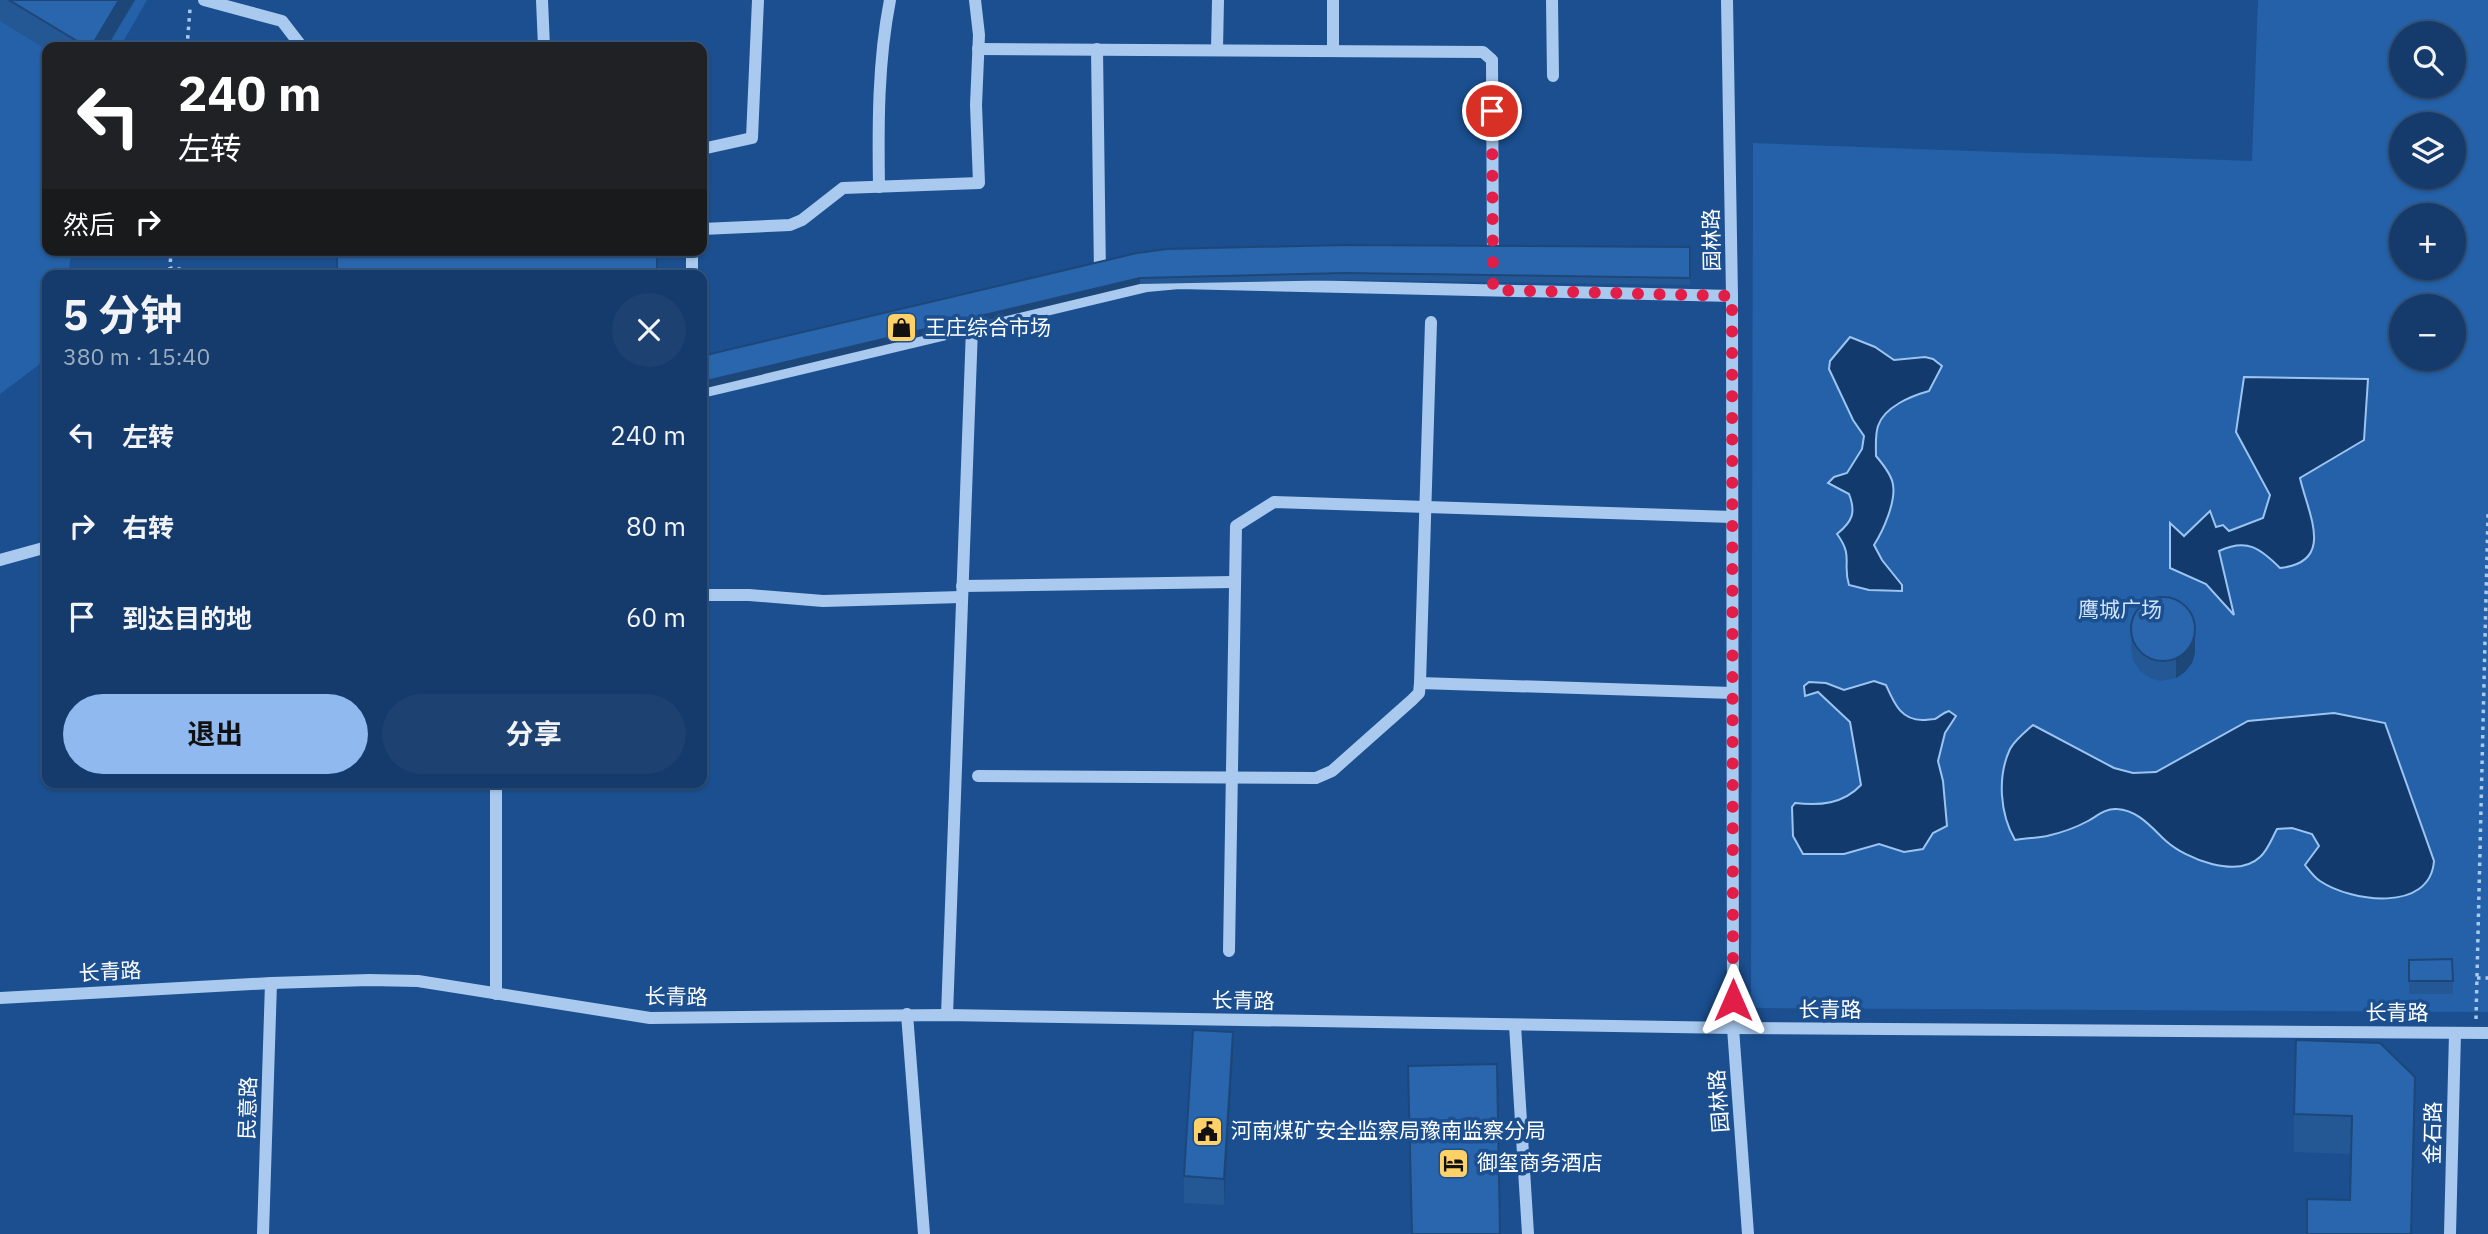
<!DOCTYPE html>
<html lang="zh">
<meta charset="utf-8">
<style>
body{margin:0;font-family:"IBM Plex Sans","Noto Sans SC",sans-serif;background:#1d4271;color:#f1f3f6;height:100vh;display:flex;flex-direction:column;font-size:26px;white-space:nowrap}
*{box-sizing:border-box;margin:0}
p{font-size:23px;color:#9dadc1}
.icon{flex:none;width:38px;height:38px;fill:none;stroke:currentColor;stroke-width:2;stroke-linecap:round;stroke-linejoin:round}
.map{position:relative;flex:1;overflow:hidden}
.details{position:absolute;left:42px;top:270px;width:665px;height:518px;display:flex;flex-direction:column;background:#143b6b;border-radius:14px;box-shadow:0 2px 5px #0004,0 0 0 2px #33557e}
.details>*{flex:none}
.hud{position:absolute;left:42px;top:42px;width:665px;height:214px;border-radius:14px;box-shadow:0 2px 5px #0004,0 0 0 2px #33557e;background:#202124;color:#fff;overflow:hidden}
.fabs{position:absolute;left:2389px;top:21px;display:grid;gap:14px}
.fabs a{display:grid;place-items:center;width:77px;height:77px;border-radius:50%;background:#143b6b;box-shadow:0 2px 5px #0004,0 0 0 2px #33557e;font-size:35px}
.pin{position:absolute;display:grid;place-items:center;width:60px;height:60px;color:#fff;margin:-30px;border:4px solid #fff;border-radius:50%;box-shadow:0 2px 7px #0007}
.me{position:absolute;width:77px;margin:-38px;rotate:0deg;stroke-linejoin:round;filter:drop-shadow(0 0 5px #0008)}
.turn{display:flex;align-items:center;gap:24px;height:147px;padding:0 21px;font-size:32px}
.turn .icon{width:91px;height:91px;stroke-width:2.5}
.turn b{display:block;font-size:49px;line-height:60px}
.then{display:flex;align-items:center;height:66px;padding:0 21px;background:#0003;gap:14px;font-size:26px}
.round{display:grid;place-items:center;flex:none;width:74px;height:74px;border-radius:37px;background:#1d4271}
.overview{display:flex;align-items:center;justify-content:space-between;height:119px;padding:0 21px}
h1{font-size:42px;font-weight:700;line-height:52px}
.primary-button{display:flex;gap:14px;margin-top:auto;padding:14px 21px}
.primary-button a{flex:1;height:80px;border-radius:42px;background:#90b9f0;color:#111;font-size:28px;font-weight:700;line-height:80px;text-align:center}
.primary-button a+a{background:#1d4271;color:#f1f3f6}
ul{padding:0;list-style:none}
li{display:flex;align-items:center;gap:21px;height:91px;padding:0 21px}
li div{flex:1}
li b{display:block;font-size:26px}
li em{font-style:normal}
.map>svg:first-child{display:block}
.green{fill:#2461a8;fill-rule:evenodd}
.water{fill:#123a6d;stroke:#9cc4f0;stroke-width:2}
.lines{fill:none;stroke-linecap:round;stroke-linejoin:round}
.path{stroke:#a9c9ee;stroke-width:3.5;stroke-dasharray:3.5 5;stroke-linecap:butt}
.minor{stroke:#a9c9ee;stroke-width:12}
.wall{fill:#245895}
.shaded-wall{fill:#1d4779}
.building{fill:#2a66ad;stroke:#1d4779;stroke-width:2}
.route{stroke:#e11d48;stroke-width:12;stroke-dasharray:0 21.6}
.labels{text-anchor:middle;stroke-width:7;stroke-linejoin:round;paint-order:stroke}
.street-label{font-size:21px;fill:#fff;stroke:#1b4f8f}
.poi-label{font-size:21px;fill:#fff;stroke:#1b4f8f;text-anchor:start}
.park-label{font-size:21px;fill:#cfe3fa;stroke:#1b4f8f}
</style>
<div class="map">
<svg width="2488" height="1234" viewBox="0 0 2488 1234">
<rect width="100%" height="100%" fill="#1b4f8f"/>
<g class="green">
<polygon points="0,0 147,0 120,47 47,47 47,250 72,250 68,275 47,275 47,349 44,361 0,394"/>
<path d="M2258,0H2488V1012L1751,1008L1753,143L2252,161ZM2401,33H2454V86H2401ZM2401,124H2454V177H2401ZM2401,215H2454V268H2401ZM2401,306H2454V359H2401Z"/>
</g>
<g class="water">
<path d="M1850,337L1875,347L1894,360L1925,357L1933,359L1942,366L1929,391C1911,396 1884,407 1878,426C1875,435 1876,446 1876,456C1882,463 1892,475 1893,485C1896,502 1883,531 1874,545L1882,560L1902,585V591L1869,590L1849,585C1842,563 1854,557 1837,534C1853,521 1856,512 1849,494L1828,483L1834,477L1847,473L1862,449L1864,436L1853,420L1829,369L1830,361Z"/>
<path d="M2244,377L2368,379L2364,440L2300,478C2308,514 2336,562 2280,568C2260,548 2247,538 2219,551L2234,615L2206,584L2170,568V523L2184,536L2210,511L2216,527L2223,525L2229,531L2263,518L2270,495L2236,432Z"/>
<path d="M1874,681L1886,685C1894,703 1901,721 1924,720C1925,720 1934,719 1935,719C1941,716 1942,713 1949,711L1956,716L1945,733L1938,761L1943,781L1947,826L1933,833L1923,849L1904,852L1879,844L1844,854H1803L1793,836L1792,807L1795,803C1820,806 1843,804 1861,785L1850,722L1818,692L1805,696L1804,686L1809,682L1826,683L1844,690Z"/>
<path d="M2334,713L2385,723L2434,861C2430,913 2351,902 2320,881C2314,877 2309,870 2305,865L2319,846L2312,834L2292,828L2277,829C2272,838 2268,850 2260,857C2237,879 2186,859 2166,841C2152,828 2138,810 2117,809C2106,808 2097,816 2088,821C2077,827 2060,833 2047,836C2037,838 2026,838 2015,840C2000,814 1997,777 2010,749C2015,740 2025,732 2033,725L2114,768L2133,773L2156,772L2248,721Z"/>
</g>
<g class="lines">
<g class="path">
<polyline points="187,47 190,9"/>
<polyline points="171,250 170,268 235,275"/>
<polyline points="2477,978 2488,978"/>
<polyline points="2476,1019 2488,514"/>
</g>
<g class="minor">
<polyline points="204,0 282,21 302,47"/>
<polyline points="542,0 544,47"/>
<polyline points="1552,0 1553,76"/>
<polyline points="1727,0 1732,296 1733,1028 1748,1234"/>
<polyline points="978,49 1483,52 1492,60 1493,260"/>
<polyline points="1097,49 1100,276"/>
<polyline points="1217,49 1218,0"/>
<polyline points="1333,49 1333,0"/>
<polyline points="702,149 752,138 758,0"/>
<path d="M879,187C878,124 878,61 890,0"/>
<polyline points="702,229 790,225 802,220 843,188 979,183 976,105 979,35 975,0"/>
<polyline points="692,250 692,275"/>
<polyline points="702,392 1147,286 1179,283 1732,296"/>
<polyline points="0,560 47,547"/>
<polyline points="962,586 1234,582"/>
<polyline points="702,595 749,595 823,601 961,597"/>
<polyline points="1420,683 1732,693"/>
<polyline points="978,776 1316,778 1332,771 1412,700 1419,693 1420,683 1431,322"/>
<polyline points="1229,951 1236,526 1274,502 1732,517"/>
<polyline points="496,994 496,782"/>
<polyline points="0,998 271,983 369,980 418,981 650,1018 947,1015 1733,1028 2488,1033"/>
<polyline points="907,1014 924,1234"/>
<polyline points="947,1015 972,328"/>
<polyline points="1515,1025 1528,1234"/>
<polyline points="263,1234 271,983"/>
<polyline points="2450,1234 2455,1033"/>
</g>
</g>
<g class="wall">
<polygon points="0,0 135,0 107,47 47,47 47,50 0,21"/>
<polygon points="1690,247 1690,285 1345,280 1140,284 1137,253"/>
<polygon points="291,250 657,250 337,257 291,257"/>
<polygon points="2131,627 2195,653 2192,663 2185,672 2176,678 2160,681 2150,678 2140,671 2133,660 2131,648"/>
<polygon points="2452,959 2453,994 2409,994 2409,960"/>
<polygon points="1233,1059 1224,1205 1184,1203 1184,1176"/>
<polygon points="2294,1114 2415,1115 2412,1234 2350,1200 2351,1154 2294,1152"/>
</g>
<g class="shaded-wall">
<polygon points="119,0 135,0 107,47 91,47"/>
<polygon points="1140,278 1140,284 702,389 702,382"/>
<polygon points="2195,633 2195,653 2192,663 2185,672 2176,678 2176,658"/>
<polygon points="1233,1032 1233,1059 1224,1205 1224,1179"/>
<polygon points="2415,1077 2415,1115 2411,1234"/>
</g>
<g class="building">
<polygon points="9,0 119,0 91,47 87,47"/>
<polygon points="1343,245 1690,247 1690,278 1345,273 1140,278 702,382 702,356 1137,253 1167,249"/>
<rect x="337" y="250" width="320" height="25"/>
<circle cx="2163" cy="629" r="32"/>
<polygon points="2452,959 2453,981 2409,981 2409,960"/>
<polygon points="1193,1030 1233,1032 1224,1179 1184,1176"/>
<polygon points="2296,1040 2380,1043 2415,1077 2411,1234 2307,1234 2307,1199 2350,1200 2352,1116 2294,1114"/>
<polygon points="1497,1064 1500,1234 1412,1234 1408,1066"/>
</g>
<g class="lines">
<polyline class="route" points="1492,111 1493,290 1732,296 1733,1000"/>
</g>
<defs>
<symbol id="shop-square" viewBox="-11 -11 22 22"><rect x="-9" y="-9" width="18" height="18" rx="4" fill="#ffd166" stroke="#1b4f8f"/><path d="M-5-2.5h2.3a2.7 3.5 0 0 1 5.4 0H5L5.5 6h-11ZM-1.5-2.5h3a1.5 2.3 0 0 0-3 0Z" fill="#111"/></symbol>
<symbol id="civic-square" viewBox="-11 -11 22 22"><rect x="-9" y="-9" width="18" height="18" rx="4" fill="#ffd166" stroke="#1b4f8f"/><path d="M-.6-6.5H3V-4.5H.6V-3L4-1V1h2V6H-6V1h2V-1L-.6-3ZM-1.2 2.5V6h2.4V2.5Z" fill="#111"/></symbol>
<symbol id="hotel-square" viewBox="-11 -11 22 22"><rect x="-9" y="-9" width="18" height="18" rx="4" fill="#ffd166" stroke="#1b4f8f"/><path d="M-6-4.5h1.5V1H6V5H4.5V3h-9V5H-6ZM-4 0a1.8 1.8 0 1 1 3.6 0ZM.5 0V-2.5h3Q6-2.5 6 0Z" fill="#111"/></symbol>
</defs>
<g fill-rule="evenodd">
<use href="#shop-square" x="884" y="310" width="35" height="35"/>
<use href="#civic-square" x="1190" y="1114" width="35" height="35"/>
<use href="#hotel-square" x="1436" y="1146" width="35" height="35"/>
</g>
<g class="labels">
<g class="street-label">
<text transform="translate(1712 240) rotate(-91)" y="7">园林路</text>
<text transform="translate(110 972) rotate(-3)" y="7">长青路</text>
<text transform="translate(676 997) rotate(1)" y="7">长青路</text>
<text transform="translate(1243 1001) rotate(1)" y="7">长青路</text>
<text x="1830" y="1017">长青路</text>
<text x="2397" y="1020">长青路</text>
<text transform="translate(1719 1101) rotate(-94)" y="7">园林路</text>
<text transform="translate(248 1108) rotate(-88)" y="7">民意路</text>
<text transform="translate(2433 1133) rotate(-89)" y="7">金石路</text>
</g>
<g class="poi-label">
<text x="925" y="335">王庄综合市场</text>
<text x="1231" y="1138">河南煤矿安全监察局豫南监察分局</text>
<text x="1477" y="1170">御玺商务酒店</text>
</g>
<g class="park-label">
<text x="2120" y="617">鹰城广场</text>
</g>
</g>
</svg>
<div class="fabs">
<a><svg class="icon" aria-label="search" viewBox="0 0 24 24"><circle cx="10" cy="10" r="6"/><path d="M15 15l6 6"/></svg></a>
<a><svg class="icon" aria-label="layers" viewBox="0 0 24 24"><path d="M12 4l9 5-9 5-9-5zM3 14l9 5 9-5"/></svg></a>
<a>+</a>
<a>−</a>
</div>
<div class="pin" style="left:1492px;top:111px;background:#d93025"><svg class="icon" aria-label="arrive" viewBox="0 0 24 24"><path d="M6 21V4h12l-3 4 3 4H6"/></svg></div>
<svg class="me" style="left:1733px;top:1000px" viewBox="-20 -20 40 40"><path d="M0-17L14 15 0 8-14 15z" fill="#e11d48" stroke="#fff" stroke-width="4"/></svg>
<div class="hud">
<div class="turn"><svg class="icon" aria-label="left" viewBox="0 0 24 24"><path d="M17 20v-9H6M10 6l-5 5 5 5"/></svg><div><b>240 m</b>左转</div></div>
<div class="then">然后<svg class="icon" aria-label="right" viewBox="0 0 24 24"><path d="M7 20v-9h11M14 6l5 5-5 5"/></svg></div>
</div>
<section class="details">
<div class="overview"><div><h1>5 分钟</h1><p>380 m · 15:40</p></div><a class="round"><svg class="icon" aria-label="close" viewBox="0 0 24 24"><path d="M6 6l12 12M18 6L6 18"/></svg></a></div>
<ul>
<li><svg class="icon" aria-label="left" viewBox="0 0 24 24"><path d="M17 20v-9H6M10 6l-5 5 5 5"/></svg><div><b>左转</b></div><em>240 m</em></li>
<li><svg class="icon" aria-label="right" viewBox="0 0 24 24"><path d="M7 20v-9h11M14 6l5 5-5 5"/></svg><div><b>右转</b></div><em>80 m</em></li>
<li><svg class="icon" aria-label="arrive" viewBox="0 0 24 24"><path d="M6 21V4h12l-3 4 3 4H6"/></svg><div><b>到达目的地</b></div><em>60 m</em></li>
</ul>
<div class="primary-button"><a>退出</a><a>分享</a></div>
</section>
</div>
